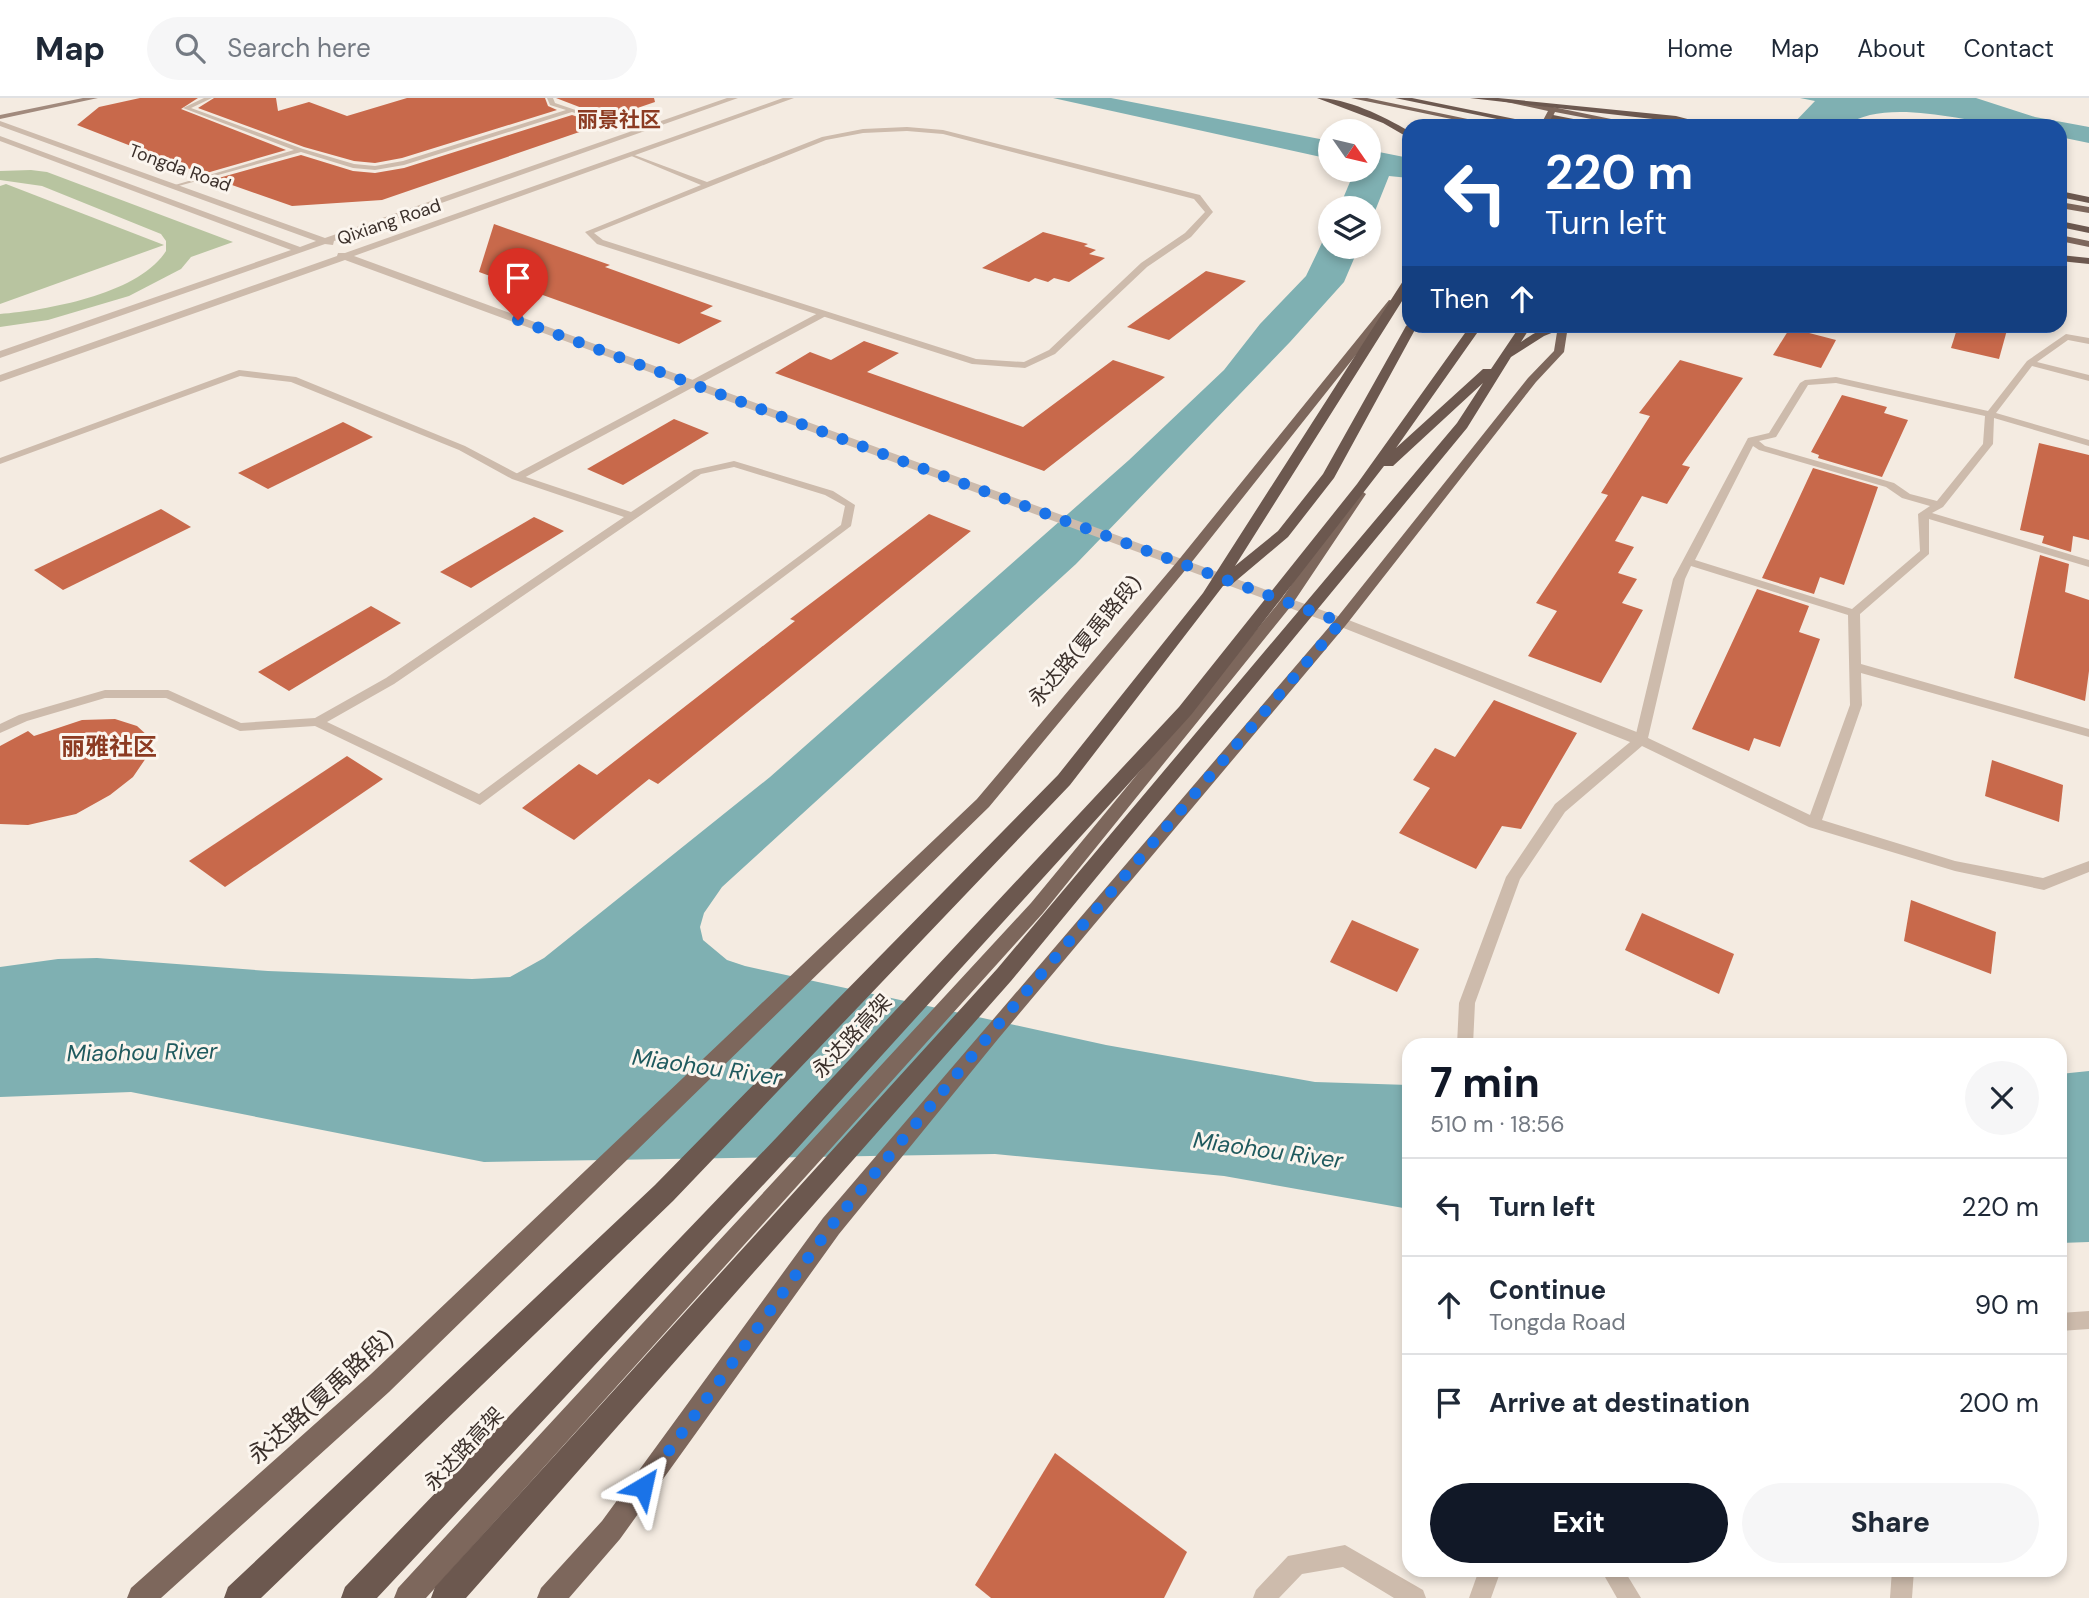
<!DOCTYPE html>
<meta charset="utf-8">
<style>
body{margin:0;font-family:"DM Sans","Noto Sans SC",sans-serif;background:#f6f6f7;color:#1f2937;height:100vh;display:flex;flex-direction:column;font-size:26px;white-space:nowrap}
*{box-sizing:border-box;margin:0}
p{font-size:23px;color:#747a83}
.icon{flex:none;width:38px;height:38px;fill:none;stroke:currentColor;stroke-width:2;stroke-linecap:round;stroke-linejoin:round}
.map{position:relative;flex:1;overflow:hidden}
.drawer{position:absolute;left:1402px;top:940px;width:665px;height:539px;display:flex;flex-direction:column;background:#fff;border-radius:21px;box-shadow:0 4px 10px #0003}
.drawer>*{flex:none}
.banner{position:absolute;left:1402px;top:21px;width:665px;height:214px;border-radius:21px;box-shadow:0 4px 10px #0003;background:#1a4fa0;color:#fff;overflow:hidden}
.needle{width:46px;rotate:124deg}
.tools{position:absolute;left:1318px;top:21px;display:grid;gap:14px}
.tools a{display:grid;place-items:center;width:63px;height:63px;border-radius:50%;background:#fff;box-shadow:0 4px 10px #0003;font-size:35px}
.pin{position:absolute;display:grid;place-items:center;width:60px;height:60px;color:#fff;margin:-72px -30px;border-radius:50% 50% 50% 0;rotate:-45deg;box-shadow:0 0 7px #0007}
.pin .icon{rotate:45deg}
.me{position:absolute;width:77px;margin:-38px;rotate:36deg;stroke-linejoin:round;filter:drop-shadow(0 0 5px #0008)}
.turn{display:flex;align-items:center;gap:24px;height:147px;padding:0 28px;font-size:32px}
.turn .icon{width:91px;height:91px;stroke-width:2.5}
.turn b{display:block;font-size:49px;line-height:60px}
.then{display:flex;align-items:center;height:66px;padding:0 28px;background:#0003;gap:14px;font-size:26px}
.round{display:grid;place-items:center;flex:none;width:74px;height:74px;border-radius:37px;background:#f6f6f7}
.head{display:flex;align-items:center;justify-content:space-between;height:119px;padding:0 28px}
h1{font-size:42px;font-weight:800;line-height:52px;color:#111827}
.action{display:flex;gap:14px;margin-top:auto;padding:14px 28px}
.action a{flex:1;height:80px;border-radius:42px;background:#111827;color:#fff;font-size:28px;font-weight:800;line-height:80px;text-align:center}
.action a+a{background:#f6f6f7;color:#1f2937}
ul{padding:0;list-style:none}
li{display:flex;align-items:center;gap:21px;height:98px;padding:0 28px;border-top:2px solid #e0e1e3}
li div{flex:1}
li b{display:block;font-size:26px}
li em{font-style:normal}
header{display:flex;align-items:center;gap:42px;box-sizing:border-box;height:98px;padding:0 35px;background:#fff;border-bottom:2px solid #e0e1e3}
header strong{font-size:33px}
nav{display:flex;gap:38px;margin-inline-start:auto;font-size:24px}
.search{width:490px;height:63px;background:#f6f6f7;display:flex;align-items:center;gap:18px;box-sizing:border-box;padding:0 24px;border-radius:38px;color:#747a83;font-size:26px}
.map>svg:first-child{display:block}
.green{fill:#b8c4a0}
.water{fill:#7fb0b2}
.building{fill:#c8694b}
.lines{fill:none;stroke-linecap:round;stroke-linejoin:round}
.service{fill:#cdbbac;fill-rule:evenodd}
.minor{fill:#cdbbac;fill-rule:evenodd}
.tertiary{fill:#cdbbac;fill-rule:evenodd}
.secondary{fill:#a18a7d;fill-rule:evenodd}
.primary{fill:#7d675c;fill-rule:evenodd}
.trunk{fill:#6c584f;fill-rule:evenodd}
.route{stroke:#1a73e8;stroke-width:12;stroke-dasharray:0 21.6}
.labels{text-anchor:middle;stroke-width:6;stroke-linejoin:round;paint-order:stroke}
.far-street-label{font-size:18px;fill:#3b302b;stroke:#fbf5ee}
.far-quarter-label{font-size:21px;font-weight:bold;fill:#8c3b22;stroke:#fbf5ee}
.street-label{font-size:21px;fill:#3b302b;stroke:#fbf5ee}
.water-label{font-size:23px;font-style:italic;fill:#1f5a5e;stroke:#fbf5ee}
.quarter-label{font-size:24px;font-weight:bold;fill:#8c3b22;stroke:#fbf5ee}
.near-street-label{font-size:24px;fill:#3b302b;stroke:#fbf5ee}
</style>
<header>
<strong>Map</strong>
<div class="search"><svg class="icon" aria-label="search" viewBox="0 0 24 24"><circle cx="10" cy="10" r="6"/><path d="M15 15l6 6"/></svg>Search here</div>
<nav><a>Home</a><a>Map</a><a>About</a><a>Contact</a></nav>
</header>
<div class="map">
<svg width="2089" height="1500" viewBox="0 0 2089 1500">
<rect width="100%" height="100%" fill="#f4ebe1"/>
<g class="green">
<path d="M31,72L47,74L233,144L191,159L181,171L129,198L48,222L0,229V216C48,212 139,196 166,153V143L161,136L42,88L0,82V73Z"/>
<polygon points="6,86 164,147 0,206 0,88"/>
</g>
<g class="water">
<polygon points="1053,0 1111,0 1330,43 1330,61"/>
<path d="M1800,0H1976L2035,19L2089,29V45L2060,39V28C2042,28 2023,30 2006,28C1961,22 1882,0 1846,28H1791L1815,3Z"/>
<polygon points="1369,52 1409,60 1409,80 1389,78 1369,128 1368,110 1339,110 1355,72 1368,72"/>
<polygon points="1330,128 1330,149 1359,149 1344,184 1290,244 1076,466 722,789 704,815 700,829 703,842 727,862 745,868 1106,947 1315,984 1409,987 1409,1111 1224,1078 995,1056 484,1064 131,994 0,999 0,869 58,861 97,860 268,873 472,881 510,879 544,860 770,679 1129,362 1224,272 1260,226 1306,178"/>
<polygon points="2089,973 2089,1144 2060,1145 2060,976"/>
</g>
<g class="building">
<polygon points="140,0 198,0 181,11 286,52 203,76 77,27 99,9"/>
<polygon points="214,0 276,0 278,13 309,4 347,18 407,0 545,0 548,8 557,12 402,60 375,65 354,63 304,49 198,10"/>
<polygon points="556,0 654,0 655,4 608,20"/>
<polygon points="572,17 596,25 589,27 594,29 382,102 292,108 215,81 301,57 353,73 375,75 404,70"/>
<polygon points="494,126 610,167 605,169 713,208 700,215 722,223 679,246 479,174"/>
<polygon points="1043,134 1088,146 1084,148 1096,152 1089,156 1105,160 1069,184 1054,180 1048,184 1035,180 1029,184 982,170"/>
<polygon points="1206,173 1246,183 1169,242 1127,229"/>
<polygon points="1958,228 1987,228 2007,232 1999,261 1951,250"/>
<polygon points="1790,230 1836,242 1821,270 1773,257"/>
<polygon points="864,243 899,255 867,274 1023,329 1113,262 1165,279 1044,373 775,275 810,254 831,262"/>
<polygon points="1680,262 1743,280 1682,367 1690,369 1667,406 1642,398 1615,443 1634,449 1618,475 1637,481 1622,505 1643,512 1601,585 1528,558 1557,513 1536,505 1608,397 1601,395 1650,318 1639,315"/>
<polygon points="1842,297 1887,309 1884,315 1908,322 1882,379 1818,360 1819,357 1811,354"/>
<polygon points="674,321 709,335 623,387 587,371"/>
<polygon points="343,324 373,339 268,391 238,375"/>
<polygon points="2039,345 2089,357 2089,442 2073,438 2071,454 2042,445 2044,438 2020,432"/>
<polygon points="1813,370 1878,389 1844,487 1820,479 1814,496 1762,480"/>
<polygon points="161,411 191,429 63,492 34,472"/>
<polygon points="929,416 971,433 658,686 649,681 574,742 522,710 579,666 597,677 795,523 790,521"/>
<polygon points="534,419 564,433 471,490 440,474"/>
<polygon points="2040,457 2069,466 2065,494 2089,502 2089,573 2085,603 2014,580"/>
<polygon points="1757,491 1809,508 1799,534 1820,541 1780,649 1754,640 1749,653 1692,631"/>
<polygon points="371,508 401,525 289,593 258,574"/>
<polygon points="1494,602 1577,635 1521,731 1502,728 1476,771 1399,735 1430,690 1413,682 1435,650 1455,659"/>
<polygon points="115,621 137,628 149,639 146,660 133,679 110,697 76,716 28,727 0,726 0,648 28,633 34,638 82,622"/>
<polygon points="347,658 383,681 225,789 189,763"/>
<polygon points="1992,662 2063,687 2059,724 1985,698"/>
<polygon points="1911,802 1996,834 1991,876 1904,843"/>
<polygon points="1642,815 1734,856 1719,896 1625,852"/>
<polygon points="1352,822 1419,851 1397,894 1330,864"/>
<polygon points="1055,1355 1187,1454 1164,1500 991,1500 975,1487"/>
</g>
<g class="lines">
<g class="service">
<polygon points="204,0 212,0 191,10 303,51 354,66 375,68 403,63 566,12 550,7 547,0 553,0 555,5 640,34 635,35 572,14 404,67 375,72 353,70 301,54 175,89 175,87 294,52 183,10"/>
<path d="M907,29L943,32L1200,97L1213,114L1191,139L1147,169L1055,256L1025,270L972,266L597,146L585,134L701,87L629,57V55L707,84L822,39L863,31ZM907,33L943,36L1194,101L1205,114L1185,135L1141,165L1049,252L1024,264L976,261L603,142L594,135L826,42L863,35Z"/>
<path d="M2066,236L2089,240V246L2068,242L2037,264L2089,277V283L2032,268L1996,315L2089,342V348L1994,320L1993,346L1943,409L1932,415L2089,462V469L1929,421V456L1860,516L1861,566L2089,631V639L1861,575L1862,607L1822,722L1955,763L2043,780L2089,763V774L2044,792L1955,773L1809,729L1642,648L1565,714L1520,781L1475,905L1473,947H1457L1459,905L1506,779L1555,706L1635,640L1673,481L1748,340L1769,335L1800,285L1805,282L1836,279L1988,313L2027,263ZM1836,285L1985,318L1983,346L1937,403L1910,396L1894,385L1765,348L1759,343L1776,339L1808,287ZM1753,348L1759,352L1886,389L1902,400L1930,408L1918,416L1920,453L1852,511L1695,462ZM1691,468L1848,517L1850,607L1810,717L1648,640L1685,481Z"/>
<path d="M239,272L296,279L465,348L520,377L631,414L694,372L734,363L833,393L855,407L851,428L480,707L315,628L240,633L166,600H105L27,623L0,635V626L19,617L105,592H168L241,625L315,620L386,580L624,419L512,381L459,352L291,284L240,278L0,366V360ZM734,369L825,397L845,408L841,427L479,696L327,624L394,586L701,376Z"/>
<polygon points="2089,1213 2089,1231 2060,1233 2060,1215"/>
<polygon points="1345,1447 1423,1492 1426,1500 1394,1500 1343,1469 1302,1476 1279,1500 1253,1500 1256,1492 1288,1458"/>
<polygon points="1479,1472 1501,1472 1491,1500 1469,1500"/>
<polygon points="1601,1472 1624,1472 1641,1500 1617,1500"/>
<polygon points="1892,1472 1914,1472 1912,1500 1890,1500"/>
</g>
<polygon class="minor" points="822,213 827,216 826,218 520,382 510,379"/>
<g class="tertiary">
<polygon points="727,0 738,0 334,143 333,147 325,146 0,260 0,253 291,152 0,43 0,38 300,149 316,143 0,28 0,23 325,140"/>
<polygon points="783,0 794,0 354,158 1346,521 1647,638 1649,642 1647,646 1635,646 1336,527 345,162 0,284 0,277 337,158 338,155 345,155"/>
</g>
<polygon class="secondary" points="83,0 98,0 0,21 0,17"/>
<g class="primary">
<polygon points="1351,0 1367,0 1501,28 1485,28"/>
<polygon points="1488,0 1553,9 1645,28 1628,28 1555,14 1548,28 1540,28 1548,13"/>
<polygon points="2060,104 2089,109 2089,115 2060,110"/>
<polygon points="2060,137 2089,143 2089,149 2060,143"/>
<polygon points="1389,202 1398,204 1187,470 989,709 389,1294 161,1500 127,1500 131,1490 371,1276 977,701 1177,464"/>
<polygon points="1558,228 1568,228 1564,254 1536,284 1346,527 998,941 839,1136 620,1441 569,1500 537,1500 541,1490 602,1423 823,1120 1336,521 1528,280 1554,253"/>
<polygon points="1360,392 1366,396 1291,508 1043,815 426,1500 394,1500 398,1490 1031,805 1281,502 1355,393"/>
</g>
<g class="trunk">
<path d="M1317,0C1347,0 1383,18 1409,33V40L1383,25Z"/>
<polygon points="1395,0 1412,0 1549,28 1531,28"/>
<polygon points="1470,0 1498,0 1676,18 1714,28"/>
<polygon points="1553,17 1594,25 1598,28 1550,22"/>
<polygon points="2060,93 2089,99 2089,105 2060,99"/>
<polygon points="2060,123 2089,129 2089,135 2060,129"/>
<polygon points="2060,157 2089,160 2089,166 2060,163"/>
<polygon points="1409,180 1409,192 1235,468 1278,433 1323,376 1406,228 1409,225 1417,228 1334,380 1288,439 1231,487 1223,488 1070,687 673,1103 261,1500 224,1500 228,1489 655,1087 1058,677 1203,495 1403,183"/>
<path d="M1470,228H1482L1396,350L1483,271H1491L1520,228H1531L1521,244C1536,233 1550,226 1569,228L1544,238L1511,259L1467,330L1011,883L466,1500H431L435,1489L997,871L1457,325L1483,285L1393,368H1384L1191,617L794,1054L377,1500H341L345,1489L778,1038L1179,609L1357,386Z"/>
</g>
</g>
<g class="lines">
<polyline class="route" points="518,222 1341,524 991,935 831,1128 643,1389"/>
</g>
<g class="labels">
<g class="far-street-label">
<text transform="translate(180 70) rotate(20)" y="6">Tongda Road</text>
<text transform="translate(389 124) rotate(-19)" y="6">Qixiang Road</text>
</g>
<g class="far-quarter-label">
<text x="619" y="29">丽景社区</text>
</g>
<g class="street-label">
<text transform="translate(1085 543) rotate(-50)" y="7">永达路(夏禹路段)</text>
<text transform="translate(852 938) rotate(-47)" y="7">永达路高架</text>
<text transform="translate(464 1351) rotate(-47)" y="7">永达路高架</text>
</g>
<g class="water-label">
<text transform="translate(142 954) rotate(-1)" y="8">Miaohou River</text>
<text transform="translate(707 969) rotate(8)" y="8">Miaohou River</text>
<text transform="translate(1268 1052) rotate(8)" y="8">Miaohou River</text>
</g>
<g class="quarter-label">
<text x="109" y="657">丽雅社区</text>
</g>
<g class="near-street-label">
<text transform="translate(321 1299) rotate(-42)" y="8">永达路(夏禹路段)</text>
</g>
</g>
</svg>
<div class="tools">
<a><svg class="needle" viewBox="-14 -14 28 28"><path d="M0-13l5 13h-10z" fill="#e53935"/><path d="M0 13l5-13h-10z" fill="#747a83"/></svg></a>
<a><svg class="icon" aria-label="layers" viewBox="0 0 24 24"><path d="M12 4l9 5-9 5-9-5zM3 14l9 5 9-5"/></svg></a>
</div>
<div class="pin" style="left:518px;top:222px;background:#d93025"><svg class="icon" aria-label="arrive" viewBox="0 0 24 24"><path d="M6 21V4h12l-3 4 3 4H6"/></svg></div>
<svg class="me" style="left:643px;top:1389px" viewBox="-20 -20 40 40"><path d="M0-17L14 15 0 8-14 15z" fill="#1a73e8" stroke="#fff" stroke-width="4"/></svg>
<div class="banner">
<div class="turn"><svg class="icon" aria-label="left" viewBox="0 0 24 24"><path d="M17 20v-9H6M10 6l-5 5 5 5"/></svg><div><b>220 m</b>Turn left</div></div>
<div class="then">Then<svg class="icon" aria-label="ahead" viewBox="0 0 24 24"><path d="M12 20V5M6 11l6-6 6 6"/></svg></div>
</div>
<section class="drawer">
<div class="head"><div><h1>7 min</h1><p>510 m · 18:56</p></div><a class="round"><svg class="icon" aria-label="close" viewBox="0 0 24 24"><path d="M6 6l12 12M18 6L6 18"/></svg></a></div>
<ul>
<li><svg class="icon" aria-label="left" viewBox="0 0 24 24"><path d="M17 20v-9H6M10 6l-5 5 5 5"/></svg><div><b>Turn left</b></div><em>220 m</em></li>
<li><svg class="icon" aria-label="ahead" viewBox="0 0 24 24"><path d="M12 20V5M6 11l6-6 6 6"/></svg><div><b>Continue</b><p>Tongda Road</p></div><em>90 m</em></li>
<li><svg class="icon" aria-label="arrive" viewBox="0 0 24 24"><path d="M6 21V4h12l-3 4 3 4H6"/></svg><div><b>Arrive at destination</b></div><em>200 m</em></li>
</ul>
<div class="action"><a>Exit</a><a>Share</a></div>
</section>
</div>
